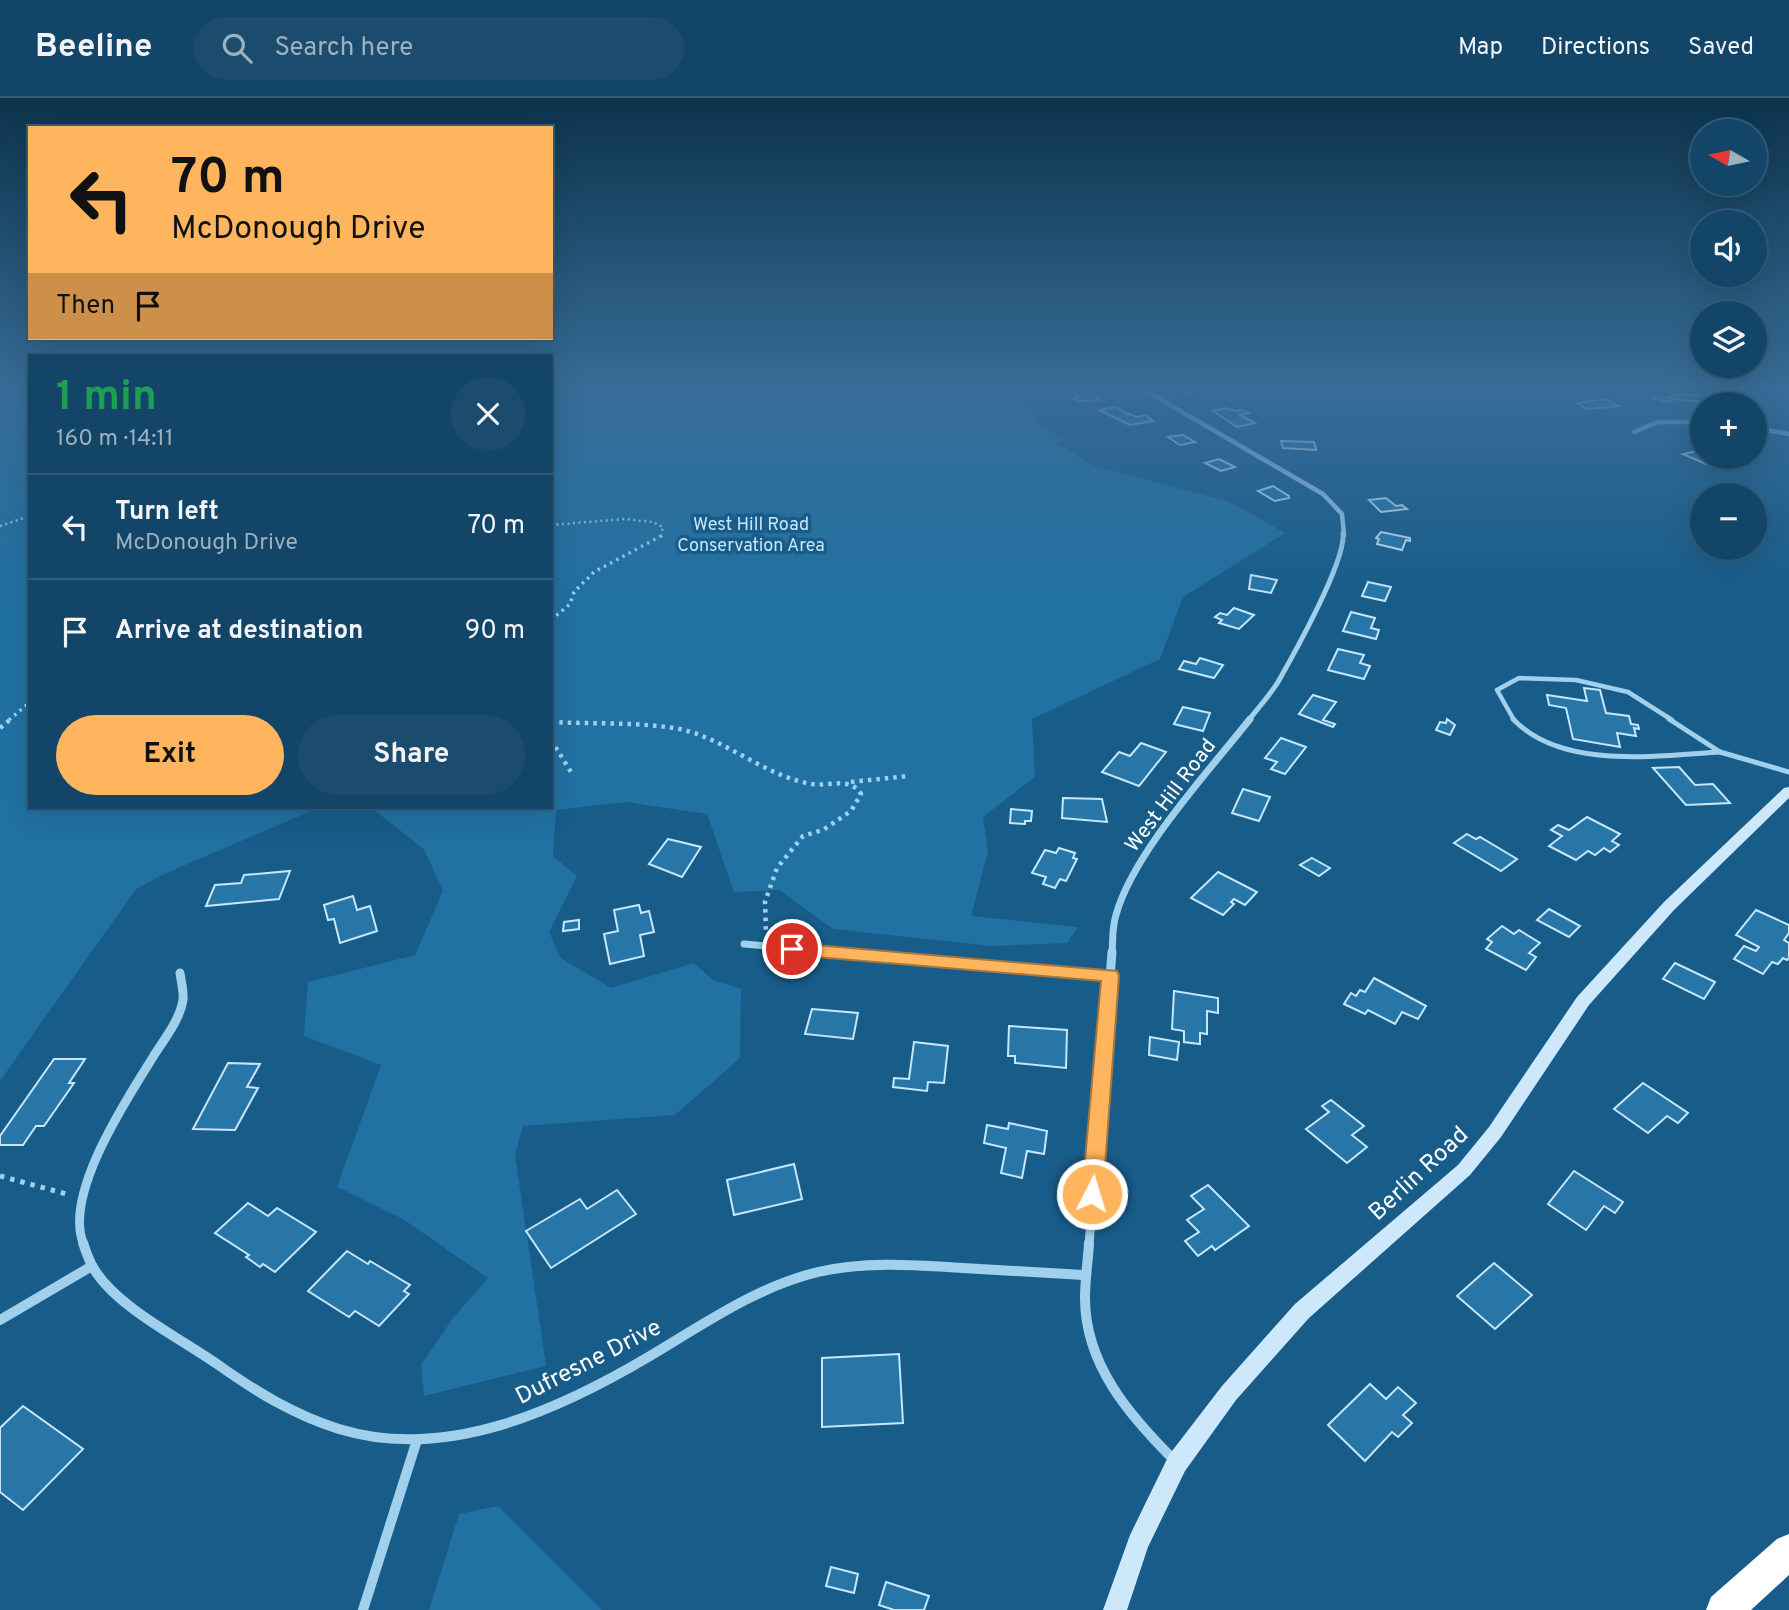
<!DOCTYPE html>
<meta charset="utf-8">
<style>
body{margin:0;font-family:Overpass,sans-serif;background:#1b4c6d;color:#f1f3f6;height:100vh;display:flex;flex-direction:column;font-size:26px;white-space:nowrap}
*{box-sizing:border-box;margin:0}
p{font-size:23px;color:#9cb1c0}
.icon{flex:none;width:38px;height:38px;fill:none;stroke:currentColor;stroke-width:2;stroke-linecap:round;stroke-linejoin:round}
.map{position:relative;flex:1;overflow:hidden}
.details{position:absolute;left:28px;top:256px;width:525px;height:455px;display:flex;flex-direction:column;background:#124567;border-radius:0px;box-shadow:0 7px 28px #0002,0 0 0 2px #315d7b}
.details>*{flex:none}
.guide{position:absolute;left:28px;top:28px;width:525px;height:214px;border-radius:0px;box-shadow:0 7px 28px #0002,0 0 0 2px #315d7b;background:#ffb55d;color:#111;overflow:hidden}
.needle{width:46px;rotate:279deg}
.tools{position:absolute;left:1690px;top:21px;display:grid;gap:14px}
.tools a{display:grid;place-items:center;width:77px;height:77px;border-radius:50%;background:#124567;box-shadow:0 7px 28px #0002,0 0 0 2px #315d7b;font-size:35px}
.pin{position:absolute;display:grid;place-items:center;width:60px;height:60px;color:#fff;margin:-30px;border:4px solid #fff;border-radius:50%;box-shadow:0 2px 7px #0007}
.me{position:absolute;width:77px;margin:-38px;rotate:5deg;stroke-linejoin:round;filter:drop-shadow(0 0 5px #0008)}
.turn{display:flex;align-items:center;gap:24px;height:147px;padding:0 28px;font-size:32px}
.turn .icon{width:91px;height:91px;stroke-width:2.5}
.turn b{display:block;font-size:49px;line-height:60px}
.then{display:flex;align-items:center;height:66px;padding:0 28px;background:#0003;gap:14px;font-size:26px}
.round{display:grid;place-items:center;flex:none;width:74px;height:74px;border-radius:37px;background:#1b4c6d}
.overview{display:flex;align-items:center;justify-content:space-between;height:119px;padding:0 28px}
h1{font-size:42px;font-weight:700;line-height:52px;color:#1e9e55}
.primary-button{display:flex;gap:14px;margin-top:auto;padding:14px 28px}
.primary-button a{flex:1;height:80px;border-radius:42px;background:#ffb55d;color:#111;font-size:28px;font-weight:700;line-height:80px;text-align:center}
.primary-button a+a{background:#1b4c6d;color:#f1f3f6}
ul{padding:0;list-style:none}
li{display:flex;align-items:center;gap:21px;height:105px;padding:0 28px;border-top:2px solid #315d7b}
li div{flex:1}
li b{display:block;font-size:26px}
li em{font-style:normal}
header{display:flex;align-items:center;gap:42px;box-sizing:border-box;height:98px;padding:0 35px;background:#124567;border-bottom:2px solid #315d7b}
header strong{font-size:33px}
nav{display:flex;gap:38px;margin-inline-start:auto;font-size:24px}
.search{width:490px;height:63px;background:#1b4c6d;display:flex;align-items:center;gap:18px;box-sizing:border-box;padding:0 24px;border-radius:38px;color:#9cb1c0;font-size:26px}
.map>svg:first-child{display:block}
.green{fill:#2171a2}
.building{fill:#2776a7;stroke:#c6e6fa;stroke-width:2}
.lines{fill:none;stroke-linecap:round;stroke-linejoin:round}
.path-far3{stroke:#a1d0ed;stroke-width:2.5;stroke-dasharray:2 3.5;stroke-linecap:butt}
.path-far2{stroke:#a1d0ed;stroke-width:3.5;stroke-dasharray:2.5 4.5;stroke-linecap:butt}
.path-far1{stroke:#a1d0ed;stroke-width:4.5;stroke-dasharray:3.5 5;stroke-linecap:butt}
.path{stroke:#a1d0ed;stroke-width:5;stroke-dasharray:4.5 6;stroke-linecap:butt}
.lane-far1{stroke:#a1d0ed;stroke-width:4.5}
.lane{stroke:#a1d0ed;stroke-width:5}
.street-far4{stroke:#a1d0ed;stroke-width:4.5}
.street-far3{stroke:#a1d0ed;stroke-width:5}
.street-far2{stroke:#a1d0ed;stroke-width:7}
.street-far1{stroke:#a1d0ed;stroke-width:9}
.street{stroke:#a1d0ed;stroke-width:10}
.secondary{fill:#cde8fa;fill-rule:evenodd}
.highway{fill:#fff;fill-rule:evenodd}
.route{fill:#ffb55d;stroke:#a6763c;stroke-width:2}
.labels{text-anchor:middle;stroke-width:7;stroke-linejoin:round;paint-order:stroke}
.far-park-label{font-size:18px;fill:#c6e6fa;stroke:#185c89}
.street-label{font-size:21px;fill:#fff;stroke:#185c89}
.near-street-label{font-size:24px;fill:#fff;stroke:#185c89}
</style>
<header>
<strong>Beeline</strong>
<div class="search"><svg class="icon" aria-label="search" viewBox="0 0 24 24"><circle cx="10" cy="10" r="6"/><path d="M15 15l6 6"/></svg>Search here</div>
<nav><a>Map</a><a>Directions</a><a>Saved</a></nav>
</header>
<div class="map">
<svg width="1789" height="1512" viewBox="0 0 1789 1512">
<rect width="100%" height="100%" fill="#185c89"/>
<g class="green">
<polygon points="0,287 30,287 30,709 358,709 316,711 164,776 136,791 0,983"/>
<polygon points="551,287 1018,287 1018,296 1038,317 1036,325 1067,343 1056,345 1095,368 1230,404 1285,435 1183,499 1160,561 1032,621 1035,679 983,719 988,753 971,818 1078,829 1067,845 991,848 833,831 779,792 734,794 707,716 626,704 556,712 553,758 577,778 549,834 561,860 611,890 694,865 713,882 741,891 740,960 675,1017 523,1028 515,1057 546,1268 424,1298 421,1267 453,1220 488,1180 403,1121 337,1089 381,967 304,938 308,884 415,857 443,793 424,751 370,709 551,709"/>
<polygon points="498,1408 602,1512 429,1512 459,1416"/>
</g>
<g class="building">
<polygon points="1170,287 1191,287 1198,293 1184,296"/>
<polygon points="1088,290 1100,302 1077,303 1074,301 1079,300 1071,292"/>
<polygon points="1671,296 1713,298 1720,306 1675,301 1666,304 1653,300 1661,298 1669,300 1673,299"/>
<polygon points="1606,301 1619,308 1587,311 1577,305"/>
<polygon points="1116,309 1126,315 1137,319 1145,317 1153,323 1130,327 1099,312"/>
<polygon points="1226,310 1235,313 1242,312 1249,315 1240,317 1255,325 1237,329 1213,313"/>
<polygon points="1183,337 1195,344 1180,347 1168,339"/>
<polygon points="1281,343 1314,344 1316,352 1283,350"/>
<polygon points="1702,352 1703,359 1721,359 1706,366 1683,356"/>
<polygon points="1219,361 1235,369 1221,373 1205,365"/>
<polygon points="1273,388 1289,398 1289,400 1275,403 1258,393"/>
<polygon points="1386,400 1396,408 1402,407 1407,411 1381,414 1369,402"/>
<polygon points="1381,434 1410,440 1410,443 1406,442 1402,452 1377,446 1379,441 1376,440"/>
<polygon points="1251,477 1277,482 1271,495 1249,491"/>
<polygon points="1368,484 1391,489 1385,503 1362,498"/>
<polygon points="1234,510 1254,517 1239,531 1219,525 1222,522 1215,519 1220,515 1227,517"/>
<polygon points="1351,514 1375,520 1371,530 1379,532 1376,541 1343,533"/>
<polygon points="1338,551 1364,557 1360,565 1370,568 1364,581 1328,572"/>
<polygon points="1200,560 1223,567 1214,580 1179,571 1184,563 1196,566"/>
<polygon points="1584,590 1600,592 1606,615 1629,618 1631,626 1638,627 1639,631 1634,630 1636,638 1617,635 1620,649 1573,641 1566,610 1549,607 1547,597 1587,603"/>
<polygon points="1313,597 1336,604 1323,622 1335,626 1333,629 1299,616"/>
<polygon points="1183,609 1210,615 1203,633 1174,626"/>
<polygon points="1447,621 1455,627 1450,637 1436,632 1440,624 1446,625"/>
<polygon points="1281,640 1306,649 1285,676 1271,671 1277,664 1265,660"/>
<polygon points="1141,645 1166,654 1139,688 1102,674 1119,654 1130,658"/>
<polygon points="1679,669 1695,687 1713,686 1730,705 1686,707 1653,670"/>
<polygon points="1243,691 1270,699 1259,723 1232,715"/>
<polygon points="1063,700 1102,701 1107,724 1062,720"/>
<polygon points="1011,711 1032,713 1031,723 1025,723 1025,726 1010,725"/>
<polygon points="1587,719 1620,736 1612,743 1619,747 1610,754 1604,750 1595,757 1588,753 1576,762 1549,748 1562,738 1551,732 1558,727 1569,732"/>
<polygon points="1467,736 1476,741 1480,739 1517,761 1501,773 1454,745"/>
<polygon points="668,741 701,749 682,779 649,766"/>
<polygon points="1059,750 1075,755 1073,760 1077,761 1066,783 1060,781 1055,790 1043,786 1046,779 1032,775 1045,752 1056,755"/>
<polygon points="1312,760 1330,770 1319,778 1300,767"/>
<polygon points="290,773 279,801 206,808 215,787 241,785 244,777"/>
<polygon points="1218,774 1257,794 1245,807 1234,801 1231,804 1234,806 1223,817 1191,800"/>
<polygon points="353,798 357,812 370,808 377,833 340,845 334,821 328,822 324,807"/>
<polygon points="639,807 641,815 649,813 654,834 640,837 644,858 610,866 604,836 618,833 614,812"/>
<polygon points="1549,811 1580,828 1569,839 1537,822"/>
<polygon points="1756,812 1789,827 1789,835 1784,842 1789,845 1789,860 1787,862 1783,860 1778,866 1772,864 1763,876 1734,861 1744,848 1756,853 1759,849 1736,837"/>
<polygon points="579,822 579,831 563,833 564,824"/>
<polygon points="1502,828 1514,836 1519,832 1540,845 1529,855 1536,859 1526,872 1486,851 1492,844 1487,841"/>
<polygon points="1675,865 1715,884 1704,901 1663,881"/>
<polygon points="1374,880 1426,908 1418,921 1402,914 1395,926 1368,912 1365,916 1344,906 1351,895 1356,898 1360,892 1365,894"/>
<polygon points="1174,893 1218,900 1218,915 1207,913 1207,936 1200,935 1200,946 1184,944 1184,933 1172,931"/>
<polygon points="812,911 858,915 853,941 805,936"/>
<polygon points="1009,928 1067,932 1066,970 1015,965 1015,958 1008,958"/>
<polygon points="1150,939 1179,944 1177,962 1149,957"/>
<polygon points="914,944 948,948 944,985 928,984 927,993 893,989 894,980 909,981"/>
<polygon points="54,961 85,961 69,985 74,985 44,1028 36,1028 23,1047 0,1047 0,1038"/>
<polygon points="228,965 260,966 247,989 258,990 235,1032 193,1031"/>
<polygon points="1643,985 1688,1015 1678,1025 1667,1018 1648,1035 1614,1011"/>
<polygon points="1331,1002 1364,1028 1352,1037 1367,1049 1347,1065 1306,1031 1329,1014 1322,1008"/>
<polygon points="1009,1025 1047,1033 1044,1056 1027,1053 1022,1080 1001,1075 1006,1050 984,1045 987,1027 1008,1031"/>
<polygon points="794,1066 802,1101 734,1117 727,1082"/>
<polygon points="1574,1073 1623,1104 1615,1115 1604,1108 1586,1132 1548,1106"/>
<polygon points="1208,1087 1249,1128 1215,1152 1212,1148 1198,1158 1185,1143 1199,1134 1187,1122 1204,1111 1191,1098"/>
<polygon points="617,1092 636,1116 551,1170 526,1133 580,1101 587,1111"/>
<polygon points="248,1105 268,1118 277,1110 316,1134 275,1174 263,1166 260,1169 246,1159 249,1157 215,1135"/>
<polygon points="347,1153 368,1166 370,1163 410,1187 404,1193 409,1196 379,1228 355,1213 349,1219 308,1193"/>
<polygon points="1494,1165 1532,1197 1495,1231 1457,1198"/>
<polygon points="899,1256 903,1325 822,1329 822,1260"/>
<polygon points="1370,1286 1386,1301 1398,1289 1416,1305 1403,1317 1412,1325 1398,1339 1392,1334 1365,1363 1328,1327"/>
<polygon points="23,1308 83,1351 23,1412 0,1394 0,1330"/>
<polygon points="831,1469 858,1476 854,1495 826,1488"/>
<polygon points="886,1484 929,1498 924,1512 894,1512 879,1507"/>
</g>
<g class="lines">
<g class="path-far3">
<polyline points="551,427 625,421 653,424 663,429 661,437"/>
<polyline points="0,428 30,418"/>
</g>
<g class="path-far2">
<polyline points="551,522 570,506 574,494 594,474 661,438 662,435"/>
<polyline points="9,622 30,604"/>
</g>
<g class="path-far1">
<path d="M551,624C591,626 634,624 674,630C723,638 763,678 812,686C830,689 850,678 861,696L851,713L823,732L803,738L777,770L765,804L766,836"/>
<polyline points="0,630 11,621"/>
<polyline points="551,642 571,674"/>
<polyline points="851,684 908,678"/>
</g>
<polyline class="path" points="0,1078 70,1097"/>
<polyline class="lane-far1" points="1514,622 1497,592 1519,580 1576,582 1628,594 1672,622"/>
<g class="lane">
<path d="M1513,621C1561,672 1657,658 1720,654"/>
<polyline points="1669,621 1720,654"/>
<polyline points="1720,654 1789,674"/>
</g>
<g class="street-far4">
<polyline points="1136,287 1323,396 1342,416 1344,437"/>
<polyline points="1755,330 1789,336"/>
<polyline points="1634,334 1658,324 1703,324"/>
</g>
<path class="street-far3" d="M1249,622C1258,610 1270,597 1278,584C1294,556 1346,463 1343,435"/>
<g class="street-far2">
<polyline points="744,846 852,855"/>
<path d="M1112,855C1113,843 1112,829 1116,817C1133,755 1209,673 1250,621"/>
</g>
<g class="street-far1">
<polyline points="831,854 1111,878"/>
<path d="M84,1147C62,1098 127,1001 153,959C163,943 180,922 183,902C184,894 181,883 180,875"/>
<polyline points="1089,1147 1112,854"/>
</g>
<g class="street">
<path d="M83,1145C86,1154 89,1163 94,1171C117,1209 180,1240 217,1266C255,1293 294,1317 339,1331C446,1364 559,1312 650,1258C704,1226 756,1189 818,1174C866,1163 915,1167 963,1170C1003,1172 1044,1175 1085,1177"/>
<path d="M1089,1145C1088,1163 1085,1182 1085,1200C1085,1267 1130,1318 1174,1362"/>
<polyline points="0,1222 92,1168"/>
<polyline points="363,1512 417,1342"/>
</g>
<polygon class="secondary" points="1789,689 1789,700 1674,812 1589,907 1501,1039 1470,1077 1309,1220 1236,1302 1185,1373 1148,1449 1127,1512 1103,1512 1130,1437 1169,1357 1222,1288 1295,1206 1458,1067 1489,1029 1577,899 1664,804 1784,690"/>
<polygon class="highway" points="1789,1436 1789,1477 1751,1512 1706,1512 1711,1499 1777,1441"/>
</g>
<linearGradient id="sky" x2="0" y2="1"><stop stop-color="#0d334b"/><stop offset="0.58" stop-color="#376c97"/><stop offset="1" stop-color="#376c97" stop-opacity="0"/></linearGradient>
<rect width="1789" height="499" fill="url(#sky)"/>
<polygon class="route" points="792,845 1117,873 1119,878 1103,1096 1100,1102 1092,1105 1085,1102 1082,1096 1101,883 792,857 784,851"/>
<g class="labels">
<g class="far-park-label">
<text x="751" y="432">West Hill Road<tspan x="751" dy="21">Conservation Area</tspan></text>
</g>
<g class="street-label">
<text transform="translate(1170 697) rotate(-53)" y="7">West Hill Road</text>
</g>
<g class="near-street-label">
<text transform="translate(1418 1075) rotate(-43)" y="8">Berlin Road</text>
<text transform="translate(588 1263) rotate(-27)" y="8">Dufresne Drive</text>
</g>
</g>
</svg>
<div class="tools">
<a><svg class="needle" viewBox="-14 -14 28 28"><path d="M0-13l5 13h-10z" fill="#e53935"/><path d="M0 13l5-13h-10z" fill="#9cb1c0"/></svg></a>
<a><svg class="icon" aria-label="sound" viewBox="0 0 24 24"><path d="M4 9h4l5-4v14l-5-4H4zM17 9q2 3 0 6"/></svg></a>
<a><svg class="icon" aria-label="layers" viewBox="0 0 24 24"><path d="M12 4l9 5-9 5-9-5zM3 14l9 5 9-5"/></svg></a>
<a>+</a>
<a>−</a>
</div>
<div class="pin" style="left:792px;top:851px;background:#d93025"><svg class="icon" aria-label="arrive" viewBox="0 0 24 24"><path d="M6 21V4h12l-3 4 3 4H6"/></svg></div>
<svg class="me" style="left:1092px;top:1096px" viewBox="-20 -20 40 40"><circle r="17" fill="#ffb55d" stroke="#fff" stroke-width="3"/><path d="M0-11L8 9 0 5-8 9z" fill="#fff"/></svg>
<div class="guide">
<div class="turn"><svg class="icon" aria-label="left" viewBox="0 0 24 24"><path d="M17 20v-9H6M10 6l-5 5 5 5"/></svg><div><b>70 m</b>McDonough Drive</div></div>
<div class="then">Then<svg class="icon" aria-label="arrive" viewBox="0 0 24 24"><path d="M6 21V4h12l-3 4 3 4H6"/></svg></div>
</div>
<section class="details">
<div class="overview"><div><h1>1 min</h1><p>160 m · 14:11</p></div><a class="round"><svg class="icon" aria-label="close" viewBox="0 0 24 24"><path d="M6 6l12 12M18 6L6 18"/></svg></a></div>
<ul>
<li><svg class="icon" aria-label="left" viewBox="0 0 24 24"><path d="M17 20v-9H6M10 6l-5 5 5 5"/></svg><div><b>Turn left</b><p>McDonough Drive</p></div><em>70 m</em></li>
<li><svg class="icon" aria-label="arrive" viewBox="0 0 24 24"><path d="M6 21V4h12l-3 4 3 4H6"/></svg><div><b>Arrive at destination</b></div><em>90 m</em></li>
</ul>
<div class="primary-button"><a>Exit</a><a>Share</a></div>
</section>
</div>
